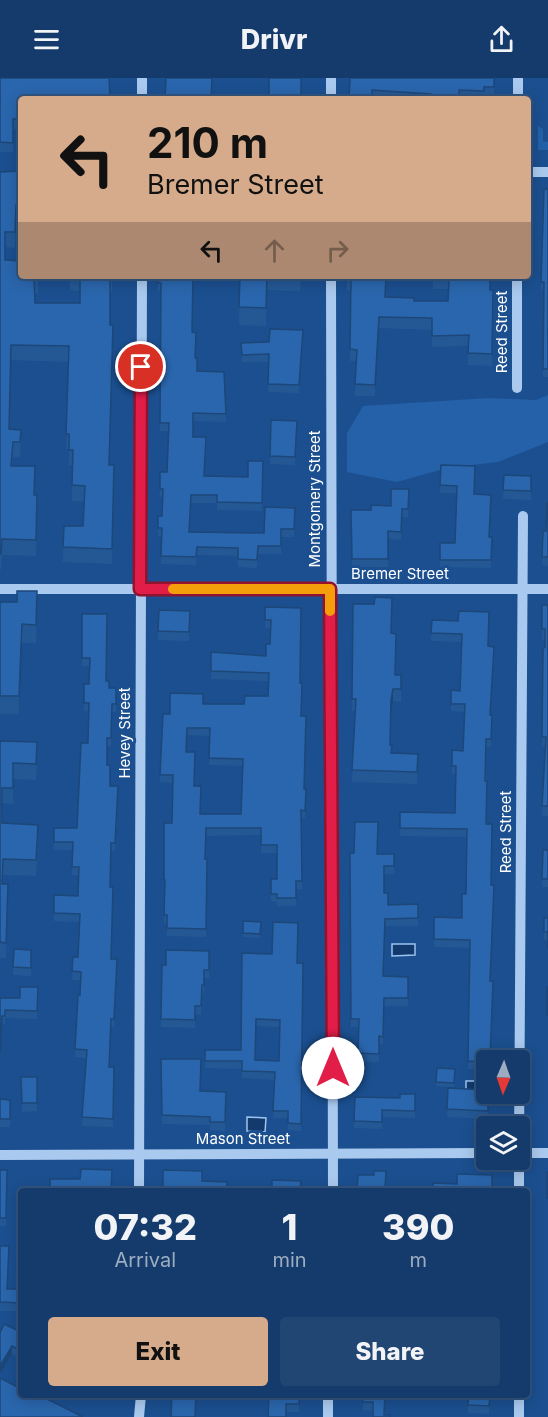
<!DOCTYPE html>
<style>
body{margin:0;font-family:Inter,sans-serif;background:#214673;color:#f1f3f6;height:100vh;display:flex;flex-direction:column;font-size:22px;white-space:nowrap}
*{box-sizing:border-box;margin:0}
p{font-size:20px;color:#9dadc1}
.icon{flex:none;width:33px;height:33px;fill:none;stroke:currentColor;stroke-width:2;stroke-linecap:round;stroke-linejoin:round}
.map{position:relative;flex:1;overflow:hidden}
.sheet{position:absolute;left:18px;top:1110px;width:512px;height:210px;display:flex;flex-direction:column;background:#143b6b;border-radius:6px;box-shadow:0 3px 15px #0003,0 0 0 2px #33557e}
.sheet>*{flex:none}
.top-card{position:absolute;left:18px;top:18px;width:513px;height:183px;border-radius:6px;box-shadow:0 3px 15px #0003,0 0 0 2px #33557e;background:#d6ab8b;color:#111;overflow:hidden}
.needle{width:39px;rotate:182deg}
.buttons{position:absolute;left:476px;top:972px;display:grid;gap:12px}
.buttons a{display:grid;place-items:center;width:54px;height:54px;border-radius:6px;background:#143b6b;box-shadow:0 3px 15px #0003,0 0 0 2px #33557e;font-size:30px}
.pin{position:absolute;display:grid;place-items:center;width:51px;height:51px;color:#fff;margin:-26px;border:3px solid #fff;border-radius:50%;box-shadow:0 2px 6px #0007}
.me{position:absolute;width:66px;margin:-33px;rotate:0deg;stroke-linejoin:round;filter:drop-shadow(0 0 4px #0008)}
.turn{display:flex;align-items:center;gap:21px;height:126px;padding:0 30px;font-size:27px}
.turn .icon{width:78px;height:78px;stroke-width:2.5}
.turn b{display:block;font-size:42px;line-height:51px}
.lanes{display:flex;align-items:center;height:57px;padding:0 30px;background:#0003;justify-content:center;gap:30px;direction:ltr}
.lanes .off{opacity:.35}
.eta{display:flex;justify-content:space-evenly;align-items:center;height:102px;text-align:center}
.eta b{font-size:36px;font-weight:800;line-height:42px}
.primary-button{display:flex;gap:12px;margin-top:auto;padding:12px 30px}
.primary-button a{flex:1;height:69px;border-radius:6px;background:#d6ab8b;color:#111;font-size:24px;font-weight:800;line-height:69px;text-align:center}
.primary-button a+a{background:#214673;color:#f1f3f6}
header{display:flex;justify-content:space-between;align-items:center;height:78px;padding:0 30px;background:#143b6b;font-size:27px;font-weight:800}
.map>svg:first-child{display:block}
.green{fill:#2461a8}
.water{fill:#123a6d;stroke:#9cc4f0;stroke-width:1.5}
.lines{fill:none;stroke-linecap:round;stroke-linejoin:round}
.minor{stroke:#a9c9ee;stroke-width:10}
.wall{fill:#245895;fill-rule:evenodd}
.shaded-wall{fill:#1d4779}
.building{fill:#2a66ad;stroke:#1d4779;stroke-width:1.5;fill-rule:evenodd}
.route-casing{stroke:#92132f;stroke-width:15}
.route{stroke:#e11d48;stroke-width:10}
.slow{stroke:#f59e0b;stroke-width:10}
.labels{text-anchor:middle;stroke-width:6;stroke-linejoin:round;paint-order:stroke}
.street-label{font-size:15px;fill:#fff;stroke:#1b4f8f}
</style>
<header><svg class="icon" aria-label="menu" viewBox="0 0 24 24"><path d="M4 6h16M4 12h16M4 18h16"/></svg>Drivr<svg class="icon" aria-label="share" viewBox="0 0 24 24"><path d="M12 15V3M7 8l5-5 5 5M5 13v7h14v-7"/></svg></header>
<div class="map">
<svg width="548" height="1339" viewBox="0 0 548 1339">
<rect width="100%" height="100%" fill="#1b4f8f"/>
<g class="green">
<polygon points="538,48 543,51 543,63 548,64 548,72 538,72"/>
<polygon points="548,317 548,364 498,384 447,390 397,404 347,394 347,355 363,328 488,320 536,322"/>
</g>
<g class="water">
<polygon points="392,866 415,866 415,877 392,878"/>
<polygon points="466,1003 486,1003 486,1016 494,1016 469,1015 466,1012"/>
<polygon points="247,1039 266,1040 265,1054 247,1053"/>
</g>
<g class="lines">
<g class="minor">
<polyline points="142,0 142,21"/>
<polyline points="331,0 331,21"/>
<polyline points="518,21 518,0"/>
<polyline points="528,94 548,94"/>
<polyline points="331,198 333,1113"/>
<polyline points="517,310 517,198"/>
<polyline points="0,511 548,511"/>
<polyline points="519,1070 523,438"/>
<polyline points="519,1075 548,1075"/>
<polyline points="0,1077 486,1075"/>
<polyline points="139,1113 142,198"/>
<polyline points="519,1113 519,1082"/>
<polyline points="328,1317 328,1339"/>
<polyline points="139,1339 141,1317"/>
<polyline points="519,1339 519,1317"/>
</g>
</g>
<g class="wall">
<polygon points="0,0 21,21 21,51 13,51 13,74 0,74"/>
<polygon points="350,0 494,0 494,21 349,21"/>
<polygon points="21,93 21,143 16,143 15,170 5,169 5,182 38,198 38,215 34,215 35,225 80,225 80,213 70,212 70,198 112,198 112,214 110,214 110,387 114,387 112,486 63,484 64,448 83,448 84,423 72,423 72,387 69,387 69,371 66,371 69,284 11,282 9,351 21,352 20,379 13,379 12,388 35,417 37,417 36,478 2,477 1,492 0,491 0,94"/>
<polygon points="544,111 548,111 548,299 543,299 544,212 541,212"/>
<polygon points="158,198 192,255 197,293 224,294 226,344 193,343 193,359 204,398 248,399 263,383 262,433 217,432 217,425 191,425 190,454 264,455 295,430 294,459 281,459 281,476 258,476 257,490 238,489 238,478 197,477 196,487 161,486 162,458 158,458 158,438 162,438 162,419 160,419 160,394 167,394 169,353 160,353 161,213 158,213"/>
<polygon points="240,198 301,198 300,213 267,212 266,248 239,247"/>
<polygon points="347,198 385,220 414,223 448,223 448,211 433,211 433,198 491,198 490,212 493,212 492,288 468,287 468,268 432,269 432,252 379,250 375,318 355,318 356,283 350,283 351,212 347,212"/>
<polygon points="303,260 299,315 268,314 269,284 242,284 241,265 269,264"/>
<polygon points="271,342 297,343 295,387 270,386"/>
<polygon points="441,387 475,416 490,459 492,459 491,490 440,489 440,465 455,465 457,415 440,415"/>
<polygon points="504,397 531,398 531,422 503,421"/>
<polygon points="409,411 408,439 402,439 401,462 388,461 388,489 352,489 351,432 371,432 391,428"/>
<polygon points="548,425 548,488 542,487 543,453 546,453"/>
<polygon points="0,524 37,532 36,565 22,565 19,636 0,636"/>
<polygon points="353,526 392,555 395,597 401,597 401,624 393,623 391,634 390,667 392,675 418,676 417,706 352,704 355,633 352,633"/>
<polygon points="542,527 548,527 548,738 542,738 545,669 542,669 543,571 545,569 545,562 542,562"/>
<path d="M265,529L300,605L304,711L306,718L305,740H301L302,811H296V828H277V824L271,823V801H277V775H261V757L206,758L205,781L207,789L206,859L167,858V845H164L165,810H164V745H172L173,705L160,704V697L170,636L203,626H244L268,618V603L211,601V574L266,578L270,566L271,550H265ZM187,657L210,658L209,687L242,688L241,736H201L186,674Z"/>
<polygon points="159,532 190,533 189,563 158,562"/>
<polygon points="82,536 109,610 116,610 116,634 112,634 111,668 107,668 107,687 110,708 118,716 115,773 111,773 110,809 111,881 117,889 114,949 111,949 109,989 114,989 113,1049 82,1048 86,980 75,979 81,902 72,902 73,879 78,879 80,844 54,843 54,817 78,818 78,797 72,797 72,772 54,772 54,764 77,750 88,665 89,634 84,633 84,606 89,606 90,588 82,588"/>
<polygon points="432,542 488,568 494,577 490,637 492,637 491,669 486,669 487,746 486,992 468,991 470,870 434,869 434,839 462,840 466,816 467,759 400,758 400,734 455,735 456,696 452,696 452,672 463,673 465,634 451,633 451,612 460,613 462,564 431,563"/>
<polygon points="0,663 37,679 36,702 13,701 13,726 2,725 2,745 38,762 36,798 3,797 3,806 8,821 6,880 0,880"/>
<polygon points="543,772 548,772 548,809 542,809"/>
<polygon points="350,775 394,776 394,796 384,796 384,815 388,827 418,826 418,848 385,848 384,898 408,899 408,928 384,928 383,966 379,966 379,984 358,983 359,949 351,949"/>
<polygon points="544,840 548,840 548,879 548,862 544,862"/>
<polygon points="243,843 261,844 260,860 243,859"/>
<polygon points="14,871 31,872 31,898 13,897"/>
<polygon points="209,873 209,900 204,900 204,915 202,915 201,937 195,936 195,950 161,949 162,887 166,887"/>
<path d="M242,875L303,885L301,1053L288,1052V1040H273L275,1002L242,1000V991L205,990V972H241ZM256,948L280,949L279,983L255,982Z"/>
<polygon points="38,909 37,941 5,940 5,946 2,946 0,985 0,920 20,920"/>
<polygon points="161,981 201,1013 226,1014 225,1053 210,1052 210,1047 162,1046"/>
<polygon points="437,990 455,991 454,1009 436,1008"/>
<polygon points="21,999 37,999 37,1033 22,1034"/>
<polygon points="448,1010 488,1016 488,1041 447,1039"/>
<polygon points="415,1016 415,1040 382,1039 382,1051 354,1050 355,1019 400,1020"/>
<polygon points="0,1021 10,1022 10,1049 0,1049"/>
<polygon points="0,1092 7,1092 6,1148 0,1148"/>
<polygon points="0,1168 7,1211 21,1211 21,1233 0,1233"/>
<polygon points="21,1254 21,1281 12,1276 0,1296 0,1255"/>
<polygon points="172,1317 207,1317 207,1321 196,1321"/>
<polygon points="256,1317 299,1317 299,1334 286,1334 269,1319 256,1319"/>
<polygon points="363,1317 385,1317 385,1337 390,1339 373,1333 363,1332"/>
<polygon points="469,1317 490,1317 489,1336 468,1335"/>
</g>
<g class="shaded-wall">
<polygon points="379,239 379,250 375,318 375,307"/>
<polygon points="22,546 22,565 19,636 19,618"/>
<polygon points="393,611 393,623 391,634 391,622"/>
<polygon points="12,1268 12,1276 0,1296 0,1288"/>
</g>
<g class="building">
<polygon points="0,0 109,0 110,21 21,21 21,41 13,41 13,65 0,64"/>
<polygon points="166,0 212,0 211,21 165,21"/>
<rect x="269" y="0" width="32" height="21"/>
<polygon points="350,0 494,0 494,9 484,9 484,13 459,12 459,21 431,21 431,16 372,12 372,21 349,21"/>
<polygon points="21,93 21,127 16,127 15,154 5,154 5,182 21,183 21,198 38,198 38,200 34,200 35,225 80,225 80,198 112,198 110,198 110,247 113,247 109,387 114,387 112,471 63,469 64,448 83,448 85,408 72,407 73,372 69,372 69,356 66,356 69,268 11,267 9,351 21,352 20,364 13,364 11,388 35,388 34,417 37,417 36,462 2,461 1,476 0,476 0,94"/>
<polygon points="544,111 548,111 548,291 543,291 544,204 541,204"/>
<polygon points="158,198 193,198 192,254 196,255 195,280 197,280 197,293 224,294 226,336 193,335 193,359 206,359 204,398 248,399 248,383 263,383 262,425 217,424 217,417 191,417 189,454 264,455 265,429 295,430 294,451 281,451 281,468 258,468 257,482 238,481 238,470 197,469 196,479 161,478 162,450 158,450 158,438 162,438 163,411 160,411 160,394 167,394 169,345 160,345 161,205 158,205"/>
<polygon points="240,198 267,198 266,230 239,229"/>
<polygon points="347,198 386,198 385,219 414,220 414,223 448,223 449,200 433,199 433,198 490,198 490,212 493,212 492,276 468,275 469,257 432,258 432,240 379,239 375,307 355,306 357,272 350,271 351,201 347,201"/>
<polygon points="270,251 303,252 299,307 268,306 269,276 242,277 241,265 269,264"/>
<polygon points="271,342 297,343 295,379 270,378"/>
<polygon points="441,387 475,388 474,416 491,417 489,459 492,459 491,482 440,482 440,465 455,465 457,408 440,407"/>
<polygon points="504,397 531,398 531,413 503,412"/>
<polygon points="391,411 409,411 408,431 402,431 401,454 388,453 388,481 352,481 351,432 371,432 371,427 391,428"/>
<polygon points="547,425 548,425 548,479 542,479 543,453 546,453"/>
<polygon points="17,513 37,513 36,547 22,546 19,618 0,618 0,524 17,524"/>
<polygon points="375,519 392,520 391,555 396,556 395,597 401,597 401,611 393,611 391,622 390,667 392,667 391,675 418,676 417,694 352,692 356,621 352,621 353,526 374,526"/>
<polygon points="542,527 548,527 548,728 542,728 546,659 542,659 543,571 545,569 545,551 542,551"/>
<path d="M265,529L301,530L300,605H302L301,638H306L304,711H306L305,733L301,732L302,803H296V820H277V816H271V801H277V767H261V750H206L205,781H207L206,851L167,850V837H164L165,802H164V745H172L173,697H160L163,636H170V615L203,616V626H244L245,618H268L269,595L211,593V574L266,578V566H270L271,542H265ZM187,650H210L209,680L243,681L241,736H200L201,708H194L195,674H186Z"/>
<polygon points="159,532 190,533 189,554 158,553"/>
<polygon points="459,533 489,534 488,568 494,569 490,637 492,637 491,661 486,661 485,703 487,703 486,746 492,746 491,807 494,807 490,903 493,903 490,982 486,982 486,984 468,983 470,862 434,861 434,839 462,840 462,816 466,816 467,751 400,750 400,734 455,735 456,688 452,688 452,672 463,673 465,626 451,626 451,612 460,613 462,556 431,555 432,542 458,543"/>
<polygon points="82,536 107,536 106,603 109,603 109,610 116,610 116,626 112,626 111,660 107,660 107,687 110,687 110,708 118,708 115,765 111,765 110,809 113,809 111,881 117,881 114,941 111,941 109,989 114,989 113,1041 82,1039 87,972 75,971 78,917 80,917 81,894 72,893 73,879 78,879 80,836 54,835 54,817 78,818 79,789 72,789 73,764 54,764 54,750 77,750 81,665 88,665 89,625 84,625 84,606 89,606 90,580 82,580"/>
<polygon points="0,663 37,664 36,686 13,685 13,710 2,710 2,745 38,747 36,782 3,781 2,806 8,806 6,865 0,864"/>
<polygon points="355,744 378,744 377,776 394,776 394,788 384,788 384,815 388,815 388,827 418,826 418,840 385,841 383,898 408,899 408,920 384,920 383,959 379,958 379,976 358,975 359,941 351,941 350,775 354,775"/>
<polygon points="543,772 548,772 548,801 542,801"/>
<polygon points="544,840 548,840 548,871 548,854 544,854"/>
<polygon points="243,843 261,844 260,856 243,855"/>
<path d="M273,844L298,845L297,885H303L301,1046L288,1045V1033H273L275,994L242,993V983H205V972H241L242,875L272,876ZM256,941L280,942L279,983L255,982Z"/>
<polygon points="14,871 31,872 31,890 13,889"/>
<polygon points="166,872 209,873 209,892 204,892 204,907 202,907 201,928 195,928 195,942 161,941 162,887 166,887"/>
<polygon points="20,909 38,909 37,933 5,932 5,938 2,938 0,976 0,920 20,920"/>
<rect x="547" y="909" width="1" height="28"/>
<polygon points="161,981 201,981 200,1013 226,1014 225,1044 210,1044 210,1039 162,1037"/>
<polygon points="437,990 455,991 454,1005 436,1004"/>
<polygon points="21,999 37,999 37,1025 22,1025"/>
<polygon points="448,1010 486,1012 486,1016 488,1016 488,1033 447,1031"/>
<polygon points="400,1016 415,1016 415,1033 382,1032 382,1044 354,1043 355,1019 400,1020"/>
<polygon points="0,1021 10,1022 10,1041 0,1041"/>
<polygon points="81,1091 112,1092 111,1113 50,1113 50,1101 80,1101"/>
<polygon points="0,1092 7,1092 6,1140 0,1140 0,1141"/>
<polygon points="163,1092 202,1093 202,1103 227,1104 227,1113 163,1113"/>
<polygon points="374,1093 386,1093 385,1113 357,1113 358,1097 374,1097"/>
<rect x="547" y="1094" width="1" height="26"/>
<polygon points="457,1096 492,1097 492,1113 433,1113 433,1105 457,1106"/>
<polygon points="272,1102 301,1103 300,1113 243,1113 272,1113"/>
<polygon points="0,1168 9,1168 7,1211 21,1211 21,1225 0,1224"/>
<polygon points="4,1246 21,1254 21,1273 12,1268 0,1288 0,1255"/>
<polygon points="0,1300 21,1311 21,1317 47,1317 45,1320 83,1339 0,1339"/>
<polygon points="172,1317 196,1317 195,1339 171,1339"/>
<polygon points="269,1317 299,1317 299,1326 286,1326 286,1339 268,1339"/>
<polygon points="363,1317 385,1317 384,1337 390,1337 390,1339 373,1339 373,1324 363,1324"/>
<polygon points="469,1317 490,1317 489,1328 468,1327"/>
</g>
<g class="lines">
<defs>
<polyline id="route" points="141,289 140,511 330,511 333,990"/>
</defs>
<use href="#route" class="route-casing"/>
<use href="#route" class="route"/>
<polyline class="slow" points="173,511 330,511 330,533"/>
</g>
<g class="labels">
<g class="street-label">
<text transform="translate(502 254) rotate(-90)" y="5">Reed Street</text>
<text transform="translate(315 421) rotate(-90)" y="5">Montgomery Street</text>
<text x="400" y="501">Bremer Street</text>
<text transform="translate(125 655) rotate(-90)" y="5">Hevey Street</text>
<text transform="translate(506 754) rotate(-90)" y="5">Reed Street</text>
<text x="243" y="1066">Mason Street</text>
</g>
</g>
</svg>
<div class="buttons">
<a><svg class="needle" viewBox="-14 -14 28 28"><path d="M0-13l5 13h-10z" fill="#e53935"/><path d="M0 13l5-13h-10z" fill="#9dadc1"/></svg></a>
<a><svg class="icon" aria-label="layers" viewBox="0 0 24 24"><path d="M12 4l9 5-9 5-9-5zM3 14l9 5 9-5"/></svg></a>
</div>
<div class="pin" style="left:141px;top:289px;background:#d93025"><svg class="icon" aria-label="arrive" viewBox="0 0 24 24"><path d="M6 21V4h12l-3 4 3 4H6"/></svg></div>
<svg class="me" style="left:333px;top:990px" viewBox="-20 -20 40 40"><circle r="19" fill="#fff"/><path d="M0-13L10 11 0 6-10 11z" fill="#e11d48"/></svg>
<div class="top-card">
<div class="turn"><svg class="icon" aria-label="left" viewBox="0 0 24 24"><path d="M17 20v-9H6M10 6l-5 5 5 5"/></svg><div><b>210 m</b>Bremer Street</div></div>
<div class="lanes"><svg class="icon" aria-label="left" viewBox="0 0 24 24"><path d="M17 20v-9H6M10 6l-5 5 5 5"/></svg><svg class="icon off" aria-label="ahead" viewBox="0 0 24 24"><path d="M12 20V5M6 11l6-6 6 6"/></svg><svg class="icon off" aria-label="right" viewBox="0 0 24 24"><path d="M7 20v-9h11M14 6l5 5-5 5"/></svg></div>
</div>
<section class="sheet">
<div class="eta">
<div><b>07:32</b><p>Arrival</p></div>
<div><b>1</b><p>min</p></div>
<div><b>390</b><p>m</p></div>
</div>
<div class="primary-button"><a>Exit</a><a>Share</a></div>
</section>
</div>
